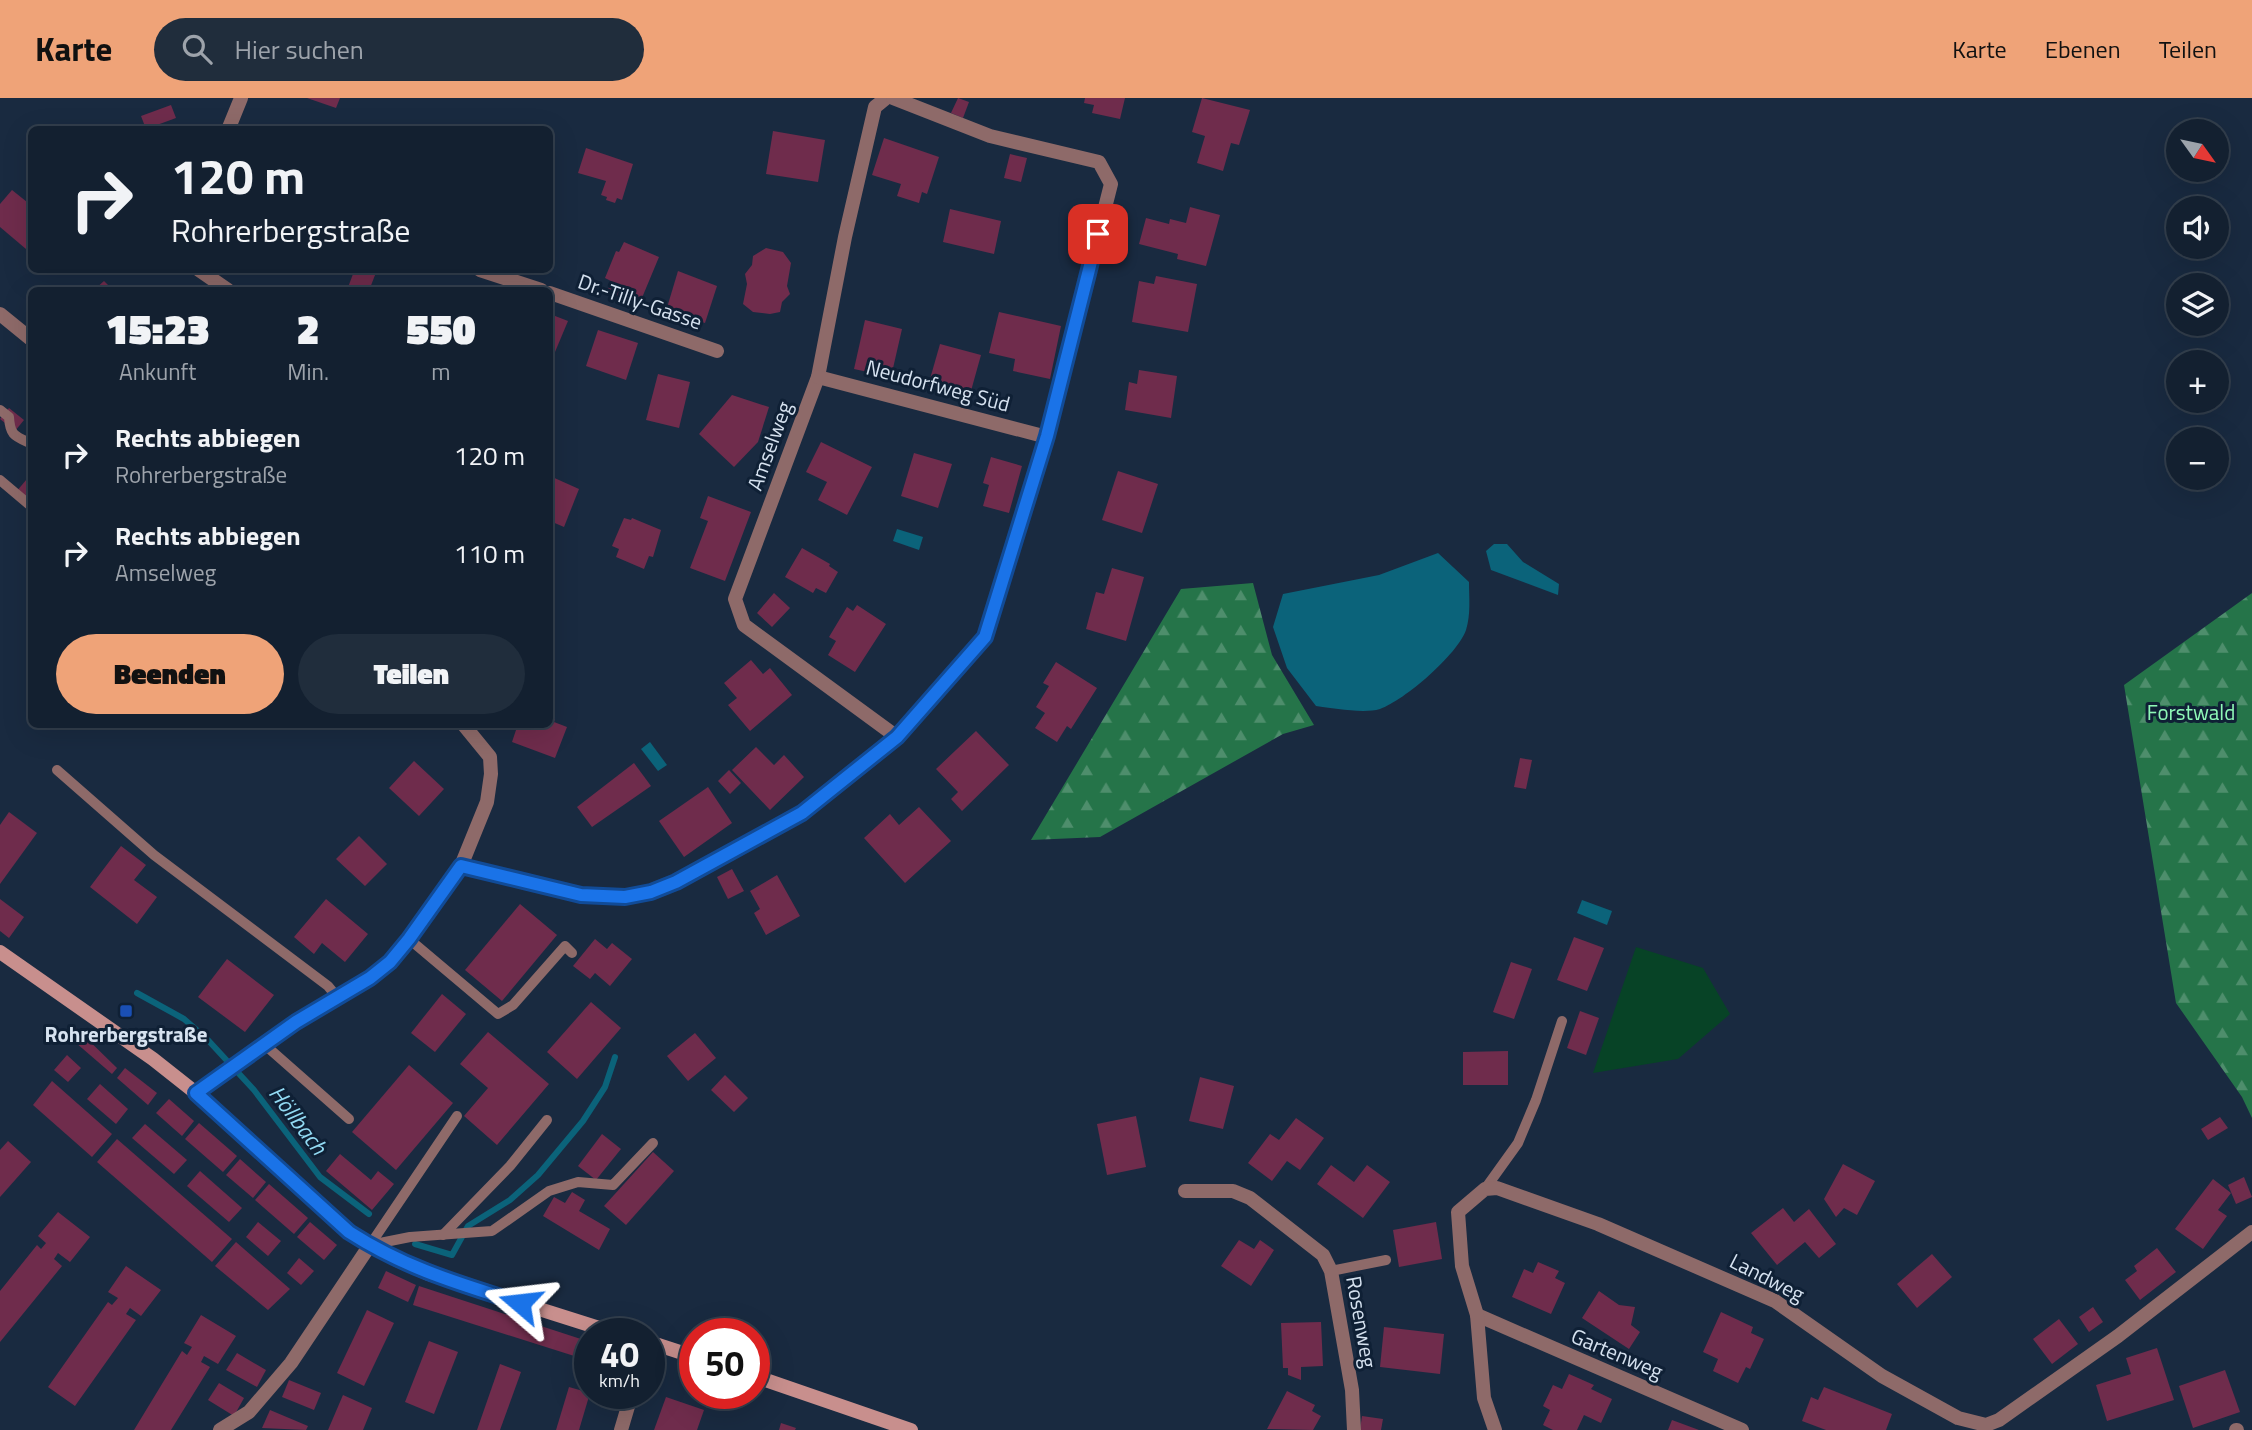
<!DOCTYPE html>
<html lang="de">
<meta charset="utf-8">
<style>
body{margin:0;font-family:"Titillium Web",sans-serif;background:#202d3c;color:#f1f3f6;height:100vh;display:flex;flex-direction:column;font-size:26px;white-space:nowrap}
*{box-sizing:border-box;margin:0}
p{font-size:23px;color:#9da3ab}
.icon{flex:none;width:38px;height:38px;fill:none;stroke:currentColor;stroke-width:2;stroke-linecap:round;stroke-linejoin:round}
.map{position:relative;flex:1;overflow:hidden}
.drawer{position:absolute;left:28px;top:189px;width:525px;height:441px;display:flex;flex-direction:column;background:#132030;border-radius:10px;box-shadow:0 7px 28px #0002,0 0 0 2px #323e4c}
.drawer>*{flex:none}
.hud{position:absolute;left:28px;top:28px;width:525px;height:147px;border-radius:10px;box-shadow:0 7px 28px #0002,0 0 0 2px #323e4c;background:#132030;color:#f1f3f6;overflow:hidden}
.needle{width:46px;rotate:123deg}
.buttons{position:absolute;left:2166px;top:21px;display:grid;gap:14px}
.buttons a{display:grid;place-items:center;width:63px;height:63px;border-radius:50%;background:#132030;box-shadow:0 7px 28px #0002,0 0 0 2px #323e4c;font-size:35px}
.speed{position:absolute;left:574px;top:1220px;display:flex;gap:14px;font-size:35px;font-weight:700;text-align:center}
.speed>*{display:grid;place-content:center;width:91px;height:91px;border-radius:50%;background:#132030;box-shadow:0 7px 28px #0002,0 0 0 2px #323e4c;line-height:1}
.speed small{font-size:18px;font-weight:400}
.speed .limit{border:10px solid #d22;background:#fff;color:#111}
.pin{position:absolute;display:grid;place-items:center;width:60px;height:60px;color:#fff;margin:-30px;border-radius:14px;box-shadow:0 4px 10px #0006}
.me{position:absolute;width:77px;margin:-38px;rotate:287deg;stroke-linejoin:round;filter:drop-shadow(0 0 5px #0008)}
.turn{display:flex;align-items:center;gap:24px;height:147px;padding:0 28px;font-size:32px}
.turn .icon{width:91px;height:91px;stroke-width:2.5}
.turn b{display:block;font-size:49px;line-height:60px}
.eta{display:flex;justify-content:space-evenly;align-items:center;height:119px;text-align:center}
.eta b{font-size:42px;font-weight:800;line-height:49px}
.action{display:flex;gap:14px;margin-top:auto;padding:14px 28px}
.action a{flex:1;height:80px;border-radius:42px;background:#efa378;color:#111;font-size:28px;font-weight:800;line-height:80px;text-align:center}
.action a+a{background:#202d3c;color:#f1f3f6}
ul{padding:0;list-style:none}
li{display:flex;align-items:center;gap:21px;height:98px;padding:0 28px}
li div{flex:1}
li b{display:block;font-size:26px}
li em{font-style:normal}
header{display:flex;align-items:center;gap:42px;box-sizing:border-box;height:98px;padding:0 35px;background:#efa378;color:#111}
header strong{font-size:33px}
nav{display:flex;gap:38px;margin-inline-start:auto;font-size:24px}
.search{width:490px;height:63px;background:#202d3c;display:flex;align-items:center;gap:18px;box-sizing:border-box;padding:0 24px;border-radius:38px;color:#9da3ab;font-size:26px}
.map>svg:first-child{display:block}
.forest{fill:url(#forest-firs)}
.garden{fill:#074326}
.water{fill:#0b637a}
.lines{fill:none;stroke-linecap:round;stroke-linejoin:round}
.stream{stroke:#0b637a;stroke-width:6}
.building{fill:#6f2c4c}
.lane{stroke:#8e6a69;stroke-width:10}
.street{stroke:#8e6a69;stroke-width:14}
.secondary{stroke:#c88f8d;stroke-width:14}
.route-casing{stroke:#114b97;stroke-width:18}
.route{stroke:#1a73e8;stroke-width:12}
.transit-dot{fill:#1a4fb4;stroke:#0f2035;stroke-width:2.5}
.labels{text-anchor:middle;stroke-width:6;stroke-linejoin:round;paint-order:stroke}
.street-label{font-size:21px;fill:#d6e2f0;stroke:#0f2035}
.park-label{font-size:21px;fill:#8ff8b7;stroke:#0f2035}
.poi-label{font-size:21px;font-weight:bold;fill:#d6e2f0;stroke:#0f2035}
.water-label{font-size:23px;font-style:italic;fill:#92daf3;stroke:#0f2035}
</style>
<header>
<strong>Karte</strong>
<div class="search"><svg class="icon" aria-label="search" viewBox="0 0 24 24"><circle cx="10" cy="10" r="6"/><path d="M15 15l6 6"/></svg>Hier suchen</div>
<nav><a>Karte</a><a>Ebenen</a><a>Teilen</a></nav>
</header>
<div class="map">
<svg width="2252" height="1332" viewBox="0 0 2252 1332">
<defs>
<pattern id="forest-firs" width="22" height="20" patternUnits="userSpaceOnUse" patternTransform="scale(1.75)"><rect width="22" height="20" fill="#257449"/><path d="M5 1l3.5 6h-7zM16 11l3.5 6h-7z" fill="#4e8e6c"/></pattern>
</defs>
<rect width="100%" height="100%" fill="#192a40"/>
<g class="forest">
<polygon points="1253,485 1272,557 1314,627 1283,636 1100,739 1031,742 1181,491"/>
<polygon points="2252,495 2252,1020 2242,999 2176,905 2124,587"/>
</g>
<polygon class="garden" points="1636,849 1703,870 1730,916 1678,961 1593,975"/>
<g class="water">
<polygon points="897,431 923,439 919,452 893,443"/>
<polygon points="1494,446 1507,446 1523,464 1559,486 1558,497 1491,472 1486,453"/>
<path d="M1438,455L1469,484C1469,500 1471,516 1466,532C1457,557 1405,602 1380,611C1363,616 1333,610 1316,608L1287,570L1273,529L1283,496L1379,477Z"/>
<polygon points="650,644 667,667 658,673 641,651"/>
<polygon points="1582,802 1612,813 1607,827 1577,815"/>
</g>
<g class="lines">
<g class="stream">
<polyline points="137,895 184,921 207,941 254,992 320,1079 369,1116"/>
<polyline points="415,1146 452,1157 468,1128 510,1102 538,1077 583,1023 605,989 615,959"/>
</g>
</g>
<g class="building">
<polygon points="307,0 340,0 336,10"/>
<polygon points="958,0 969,4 963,20 951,15"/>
<polygon points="1085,0 1125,0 1120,21 1092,15 1094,7 1084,5"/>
<polygon points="1202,0 1250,12 1239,47 1231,45 1223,73 1197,65 1205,38 1192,34"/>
<polygon points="171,7 176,20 146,31 141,18"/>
<polygon points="773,33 825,42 818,84 766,76"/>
<polygon points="884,40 939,59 927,96 922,94 919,105 897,98 901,86 872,77"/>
<polygon points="586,50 633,66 622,102 617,100 615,105 606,102 607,99 601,97 606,83 578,75"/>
<polygon points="1010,56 1027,60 1021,84 1004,80"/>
<polygon points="12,92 32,108 32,145 26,151 0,129 0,106"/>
<polygon points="1190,109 1220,117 1206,168 1177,161 1178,156 1139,146 1146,120 1169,126 1170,121 1186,125"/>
<polygon points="950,111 1001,123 994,156 943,144"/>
<polygon points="624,144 659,159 639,207 607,194 611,183 605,180 616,153 619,154"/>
<polygon points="766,150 783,154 791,165 787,188 790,196 782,204 780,214 770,216 753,214 743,206 747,186 745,176 752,167 753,158"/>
<polygon points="342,172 377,172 370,190 377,192 347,192 353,176"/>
<polygon points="678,173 717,188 705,225 666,213"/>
<polygon points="1156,178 1197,186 1188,234 1132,224 1139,183 1154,186"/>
<polygon points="104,183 113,192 94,192"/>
<polygon points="999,214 1061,228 1050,281 1013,273 1015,261 989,255"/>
<polygon points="550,216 568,223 555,254 550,252"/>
<polygon points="865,222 902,231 891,279 854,271"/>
<polygon points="598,232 638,245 626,282 586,268"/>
<polygon points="940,246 981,257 969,300 928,288"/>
<polygon points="1139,272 1177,278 1171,320 1125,312 1129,284 1137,286"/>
<polygon points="658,276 690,284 679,330 646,322"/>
<polygon points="732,297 769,309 758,344 734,369 699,336"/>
<polygon points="9,310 24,322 15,333 0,321"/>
<polygon points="821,344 872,369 847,417 818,402 827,384 806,374"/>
<polygon points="914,355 952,366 938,410 901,398"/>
<polygon points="991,359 1022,368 1009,415 983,408 989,387 983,385"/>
<polygon points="1118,373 1158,386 1142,435 1102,422"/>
<polygon points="32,375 32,406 16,394"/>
<polygon points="550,378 579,391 564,429 550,423"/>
<polygon points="708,398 751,414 725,483 690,470 708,423 700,420"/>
<polygon points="624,420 631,422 632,420 661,432 653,459 649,458 644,471 616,459 619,451 612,448"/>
<polygon points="802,450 830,466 829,468 838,474 826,495 816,490 813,495 785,479"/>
<polygon points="1112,470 1144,479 1126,543 1086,531 1096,494 1104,496"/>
<polygon points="774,495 790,510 772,529 757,515"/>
<polygon points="857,507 886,526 855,574 828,557 836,543 829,539 847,509 853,513"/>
<polygon points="751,562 763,576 770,570 792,597 750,633 728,607 737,600 724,585"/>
<polygon points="1056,564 1097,590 1071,631 1067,628 1057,644 1035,630 1045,615 1036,609 1049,588 1043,585"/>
<polygon points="550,619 555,621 554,624 567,629 555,660 512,644 518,626 550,626"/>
<polygon points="976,633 1009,667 962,713 951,701 958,694 936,671"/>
<polygon points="756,649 774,667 784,657 804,679 770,712 732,672"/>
<polygon points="1520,660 1532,662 1526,691 1514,689"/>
<polygon points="414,663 444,691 419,718 389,690"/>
<polygon points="634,665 651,688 592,729 577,709"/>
<polygon points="729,672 741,685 730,696 718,683"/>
<polygon points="708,689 732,725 684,759 659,723"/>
<polygon points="919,709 951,743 905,785 864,740 890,716 899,727"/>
<polygon points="9,714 37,735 0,786 0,727"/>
<polygon points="359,738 387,766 365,788 336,761"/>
<polygon points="121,748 146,767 134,782 157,799 137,826 90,789"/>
<polygon points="732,771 744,793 728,801 717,779"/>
<polygon points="777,777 800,818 766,837 754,815 760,811 750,793"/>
<polygon points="0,801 24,819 9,840 0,833"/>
<polygon points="326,801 368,836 345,864 322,845 314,856 294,839"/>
<polygon points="520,806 557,837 502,903 465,872"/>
<polygon points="1574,839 1604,850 1587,893 1557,882"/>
<polygon points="595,841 607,851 612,845 632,861 610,888 595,875 590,881 573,868"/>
<polygon points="227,861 274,897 245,934 198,899"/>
<polygon points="1511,864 1532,871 1514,921 1493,914"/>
<polygon points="442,896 466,916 435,954 411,935"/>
<polygon points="591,904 621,930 577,981 547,954"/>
<polygon points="1580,913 1599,920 1586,957 1567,950"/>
<polygon points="76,930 117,970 112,976 68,938"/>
<polygon points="488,934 549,986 497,1047 464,1018 488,990 460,966"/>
<polygon points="695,935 716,960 688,983 667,958"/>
<polygon points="1508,953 1508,987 1463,987 1463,954"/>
<polygon points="67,957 81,970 68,984 54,972"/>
<polygon points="409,967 453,1005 396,1072 352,1034"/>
<polygon points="125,970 157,995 148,1007 117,980"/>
<polygon points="725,977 748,1000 734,1014 711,992"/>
<polygon points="1200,979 1234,988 1223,1031 1189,1023"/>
<polygon points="52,983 112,1036 92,1059 33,1007"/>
<polygon points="100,986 128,1011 116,1026 87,1001"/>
<polygon points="169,1001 194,1023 182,1038 156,1015"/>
<polygon points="1136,1018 1146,1069 1107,1077 1097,1026"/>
<polygon points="2220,1019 2228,1030 2208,1042 2201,1031"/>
<polygon points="1296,1020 1324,1040 1300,1072 1287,1063 1272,1083 1248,1065 1270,1036 1279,1042"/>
<polygon points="199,1025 237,1058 223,1074 185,1041"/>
<polygon points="145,1026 187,1062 174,1076 132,1040"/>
<polygon points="602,1036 621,1051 596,1082 578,1068"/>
<polygon points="117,1041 232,1141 212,1164 97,1064"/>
<polygon points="8,1043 31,1064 0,1099 0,1052"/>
<polygon points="653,1054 674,1073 626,1127 604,1108"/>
<polygon points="340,1056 371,1082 378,1073 394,1086 372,1112 326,1073"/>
<polygon points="240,1061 266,1084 253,1100 226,1077"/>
<polygon points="1843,1066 1875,1083 1857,1117 1844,1110 1836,1119 1824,1101"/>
<polygon points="1331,1067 1354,1084 1367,1067 1390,1084 1363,1120 1317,1086"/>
<polygon points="200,1073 242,1110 229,1124 187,1088"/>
<polygon points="2244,1079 2252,1099 2236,1106 2228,1087"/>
<polygon points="2213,1081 2231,1095 2218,1112 2227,1118 2203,1151 2175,1131"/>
<polygon points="269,1086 308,1120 294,1136 255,1102"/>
<polygon points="572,1094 585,1102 579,1113 610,1131 599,1152 543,1118 554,1099 565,1105"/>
<polygon points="1783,1110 1794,1124 1809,1111 1836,1146 1819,1160 1805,1144 1777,1167 1751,1135"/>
<polygon points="58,1114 90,1139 70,1164 58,1155 54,1161 62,1168 0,1244 0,1193 37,1147 41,1151 46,1145 38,1138"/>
<polygon points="258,1124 281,1143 268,1158 246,1139"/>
<polygon points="310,1124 337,1147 324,1162 297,1139"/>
<polygon points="1436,1124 1442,1161 1399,1169 1393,1132"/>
<polygon points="1239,1142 1254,1151 1260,1142 1274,1152 1251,1188 1221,1168"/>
<polygon points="236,1144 290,1191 268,1212 215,1168"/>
<polygon points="2157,1150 2176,1174 2140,1202 2125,1182 2137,1173 2134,1168"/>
<polygon points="1932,1156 1952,1179 1917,1210 1897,1186"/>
<polygon points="299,1160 314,1173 301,1187 287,1175"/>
<polygon points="1538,1164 1559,1173 1555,1180 1565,1185 1551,1216 1512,1199 1524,1171 1533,1175"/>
<polygon points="126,1168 161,1192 141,1218 130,1210 126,1216 136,1222 75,1308 48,1289 108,1204 112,1207 118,1200 108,1194"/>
<polygon points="386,1173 416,1187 408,1204 378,1190"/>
<polygon points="419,1188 590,1244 590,1263 413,1207"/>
<polygon points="1599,1193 1619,1207 1635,1209 1631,1227 1640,1234 1629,1251 1582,1220"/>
<polygon points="2093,1209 2103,1224 2089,1234 2079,1219"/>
<polygon points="367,1212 394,1225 364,1288 337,1275"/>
<polygon points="1721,1214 1753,1229 1751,1235 1764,1241 1750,1271 1746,1269 1738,1285 1713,1273 1718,1261 1703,1254"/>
<polygon points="201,1217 236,1238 218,1266 204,1258 201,1264 210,1269 171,1332 134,1332 182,1253 187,1257 192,1249 184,1245"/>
<polygon points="2059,1221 2078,1246 2052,1266 2033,1241"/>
<polygon points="1321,1224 1323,1268 1301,1269 1301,1282 1288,1277 1288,1270 1283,1270 1281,1225"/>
<polygon points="1384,1229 1444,1236 1440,1276 1380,1269"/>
<polygon points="429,1243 458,1254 434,1316 405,1304"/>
<polygon points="2157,1250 2174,1302 2107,1323 2096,1287 2131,1276 2126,1260"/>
<polygon points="237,1255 266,1272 257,1289 226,1272"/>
<polygon points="500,1266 521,1274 500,1332 477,1332"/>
<polygon points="2225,1272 2240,1314 2193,1330 2179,1288"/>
<polygon points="1569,1276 1594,1287 1591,1291 1612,1301 1601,1325 1584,1317 1577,1332 1553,1332 1543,1327 1550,1312 1543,1308 1553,1287 1562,1291"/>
<polygon points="289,1282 321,1295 314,1312 282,1299"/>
<polygon points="219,1285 244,1300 234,1318 208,1302"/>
<polygon points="569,1289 590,1295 579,1332 556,1332"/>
<polygon points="1824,1289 1892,1316 1886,1332 1826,1332 1802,1323 1811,1299 1818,1302"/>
<polygon points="1287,1293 1315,1307 1312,1313 1321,1318 1313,1332 1267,1331"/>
<polygon points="343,1297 372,1310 363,1332 328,1332"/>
<polygon points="666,1299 704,1312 697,1332 654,1332"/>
<polygon points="270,1312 308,1328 306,1332 262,1330"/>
<polygon points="1362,1318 1383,1321 1381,1332 1360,1332"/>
<polygon points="1672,1322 1699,1332 1668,1332"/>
<polygon points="781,1325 796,1330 795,1332 779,1332"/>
</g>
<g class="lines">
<g class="lane">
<path d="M0,312L9,319C10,338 15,338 32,346"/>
<polyline points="0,382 32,409"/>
<polyline points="57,672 154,757 328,888 337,899"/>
<polyline points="409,841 498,916 513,907 565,848 572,855"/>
<polyline points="265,947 349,1021"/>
<polyline points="1485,1091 1518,1045 1536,1002 1562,923"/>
<polyline points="443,1137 510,1068 547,1022"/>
<polyline points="370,1147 410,1139 492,1133 549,1093 578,1084 613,1087 653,1045"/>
<polyline points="370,1147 457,1018"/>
<polyline points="1331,1173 1386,1162"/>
</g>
<g class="street">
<polyline points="886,0 875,9 845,139 818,279 735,501 744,527 897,639"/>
<polyline points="228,32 241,0"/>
<polyline points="199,172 228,192"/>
<polyline points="480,172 541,192"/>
<polyline points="550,195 717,253"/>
<polyline points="0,216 32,242"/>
<polyline points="818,279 1047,339"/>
<polyline points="461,768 581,797 626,799 651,794 676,784 802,714 897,639 985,539 1047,339 1111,86 1099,64 990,38 893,0"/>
<polyline points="196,995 296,924 370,880 393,860 409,841 461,768 487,704 491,676 490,659 463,626"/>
<polyline points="1185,1093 1233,1093 1250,1100 1323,1157 1331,1173 1352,1292 1354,1332"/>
<polyline points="1477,1217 1742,1332"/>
<polyline points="220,1332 249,1314 291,1265 370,1147"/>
<polyline points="621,1332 632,1295"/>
<polyline points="1495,1332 1484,1300 1477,1217 1462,1168 1458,1114 1485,1091 1497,1090 1598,1126 1775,1203 1882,1278 1958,1320 1986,1327 1999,1322 2118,1238 2252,1134"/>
<polyline points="2236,1332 2237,1332"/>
</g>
<g class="secondary">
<polyline points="0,854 153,961 196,995 349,1134 397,1162 429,1176 618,1236"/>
<polyline points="649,1244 695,1259"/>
<polyline points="754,1278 911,1332"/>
</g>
</g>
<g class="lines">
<defs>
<path id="route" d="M520,1205C457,1185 405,1170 349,1134L196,995L296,924L370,880L390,864L409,841L461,768L581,797L625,799L651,794L676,784L802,715L897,639L985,539L1047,338L1098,136"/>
</defs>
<use href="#route" class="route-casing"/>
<use href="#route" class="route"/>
</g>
<rect class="transit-dot" x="119" y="906" width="14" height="14" rx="3.5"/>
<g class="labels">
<g class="street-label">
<text transform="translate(640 204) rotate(19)" y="7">Dr.-Tilly-Gasse</text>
<text transform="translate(938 288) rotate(15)" y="7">Neudorfweg Süd</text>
<text transform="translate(770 348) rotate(-70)" y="7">Amselweg</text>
<text transform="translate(1767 1180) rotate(27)" y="7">Landweg</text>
<text transform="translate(1361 1224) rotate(80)" y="7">Rosenweg</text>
<text transform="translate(1617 1256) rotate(23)" y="7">Gartenweg</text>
</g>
<g class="park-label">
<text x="2191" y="622">Forstwald</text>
</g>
<g class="poi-label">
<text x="126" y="944">Rohrerbergstraße</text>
</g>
<g class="water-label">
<text transform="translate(298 1022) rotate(53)" y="8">Höllbach</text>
</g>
</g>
</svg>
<div class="buttons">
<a><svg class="needle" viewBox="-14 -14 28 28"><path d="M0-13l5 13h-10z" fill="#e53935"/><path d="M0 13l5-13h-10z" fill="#9da3ab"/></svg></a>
<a><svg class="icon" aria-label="sound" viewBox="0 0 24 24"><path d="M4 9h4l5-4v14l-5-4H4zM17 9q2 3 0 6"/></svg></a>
<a><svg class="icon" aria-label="layers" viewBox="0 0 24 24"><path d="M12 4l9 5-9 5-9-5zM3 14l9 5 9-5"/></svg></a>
<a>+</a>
<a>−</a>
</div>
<div class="speed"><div>40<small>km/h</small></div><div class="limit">50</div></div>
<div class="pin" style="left:1098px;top:136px;background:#d93025"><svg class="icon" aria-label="arrive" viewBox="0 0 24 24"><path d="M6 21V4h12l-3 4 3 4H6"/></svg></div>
<svg class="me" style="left:520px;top:1205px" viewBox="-20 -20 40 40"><path d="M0-17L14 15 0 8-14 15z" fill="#1a73e8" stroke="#fff" stroke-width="4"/></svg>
<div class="hud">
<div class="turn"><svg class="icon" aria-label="right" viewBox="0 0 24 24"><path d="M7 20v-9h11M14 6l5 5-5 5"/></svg><div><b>120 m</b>Rohrerbergstraße</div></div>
</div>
<section class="drawer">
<div class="eta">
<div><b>15:23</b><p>Ankunft</p></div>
<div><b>2</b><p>Min.</p></div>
<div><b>550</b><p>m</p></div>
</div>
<ul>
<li><svg class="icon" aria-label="right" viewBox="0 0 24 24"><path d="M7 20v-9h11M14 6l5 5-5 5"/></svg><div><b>Rechts abbiegen</b><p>Rohrerbergstraße</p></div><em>120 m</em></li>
<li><svg class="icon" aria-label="right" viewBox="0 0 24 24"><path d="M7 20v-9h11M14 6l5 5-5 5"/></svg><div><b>Rechts abbiegen</b><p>Amselweg</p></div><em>110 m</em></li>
</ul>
<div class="action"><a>Beenden</a><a>Teilen</a></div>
</section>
</div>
